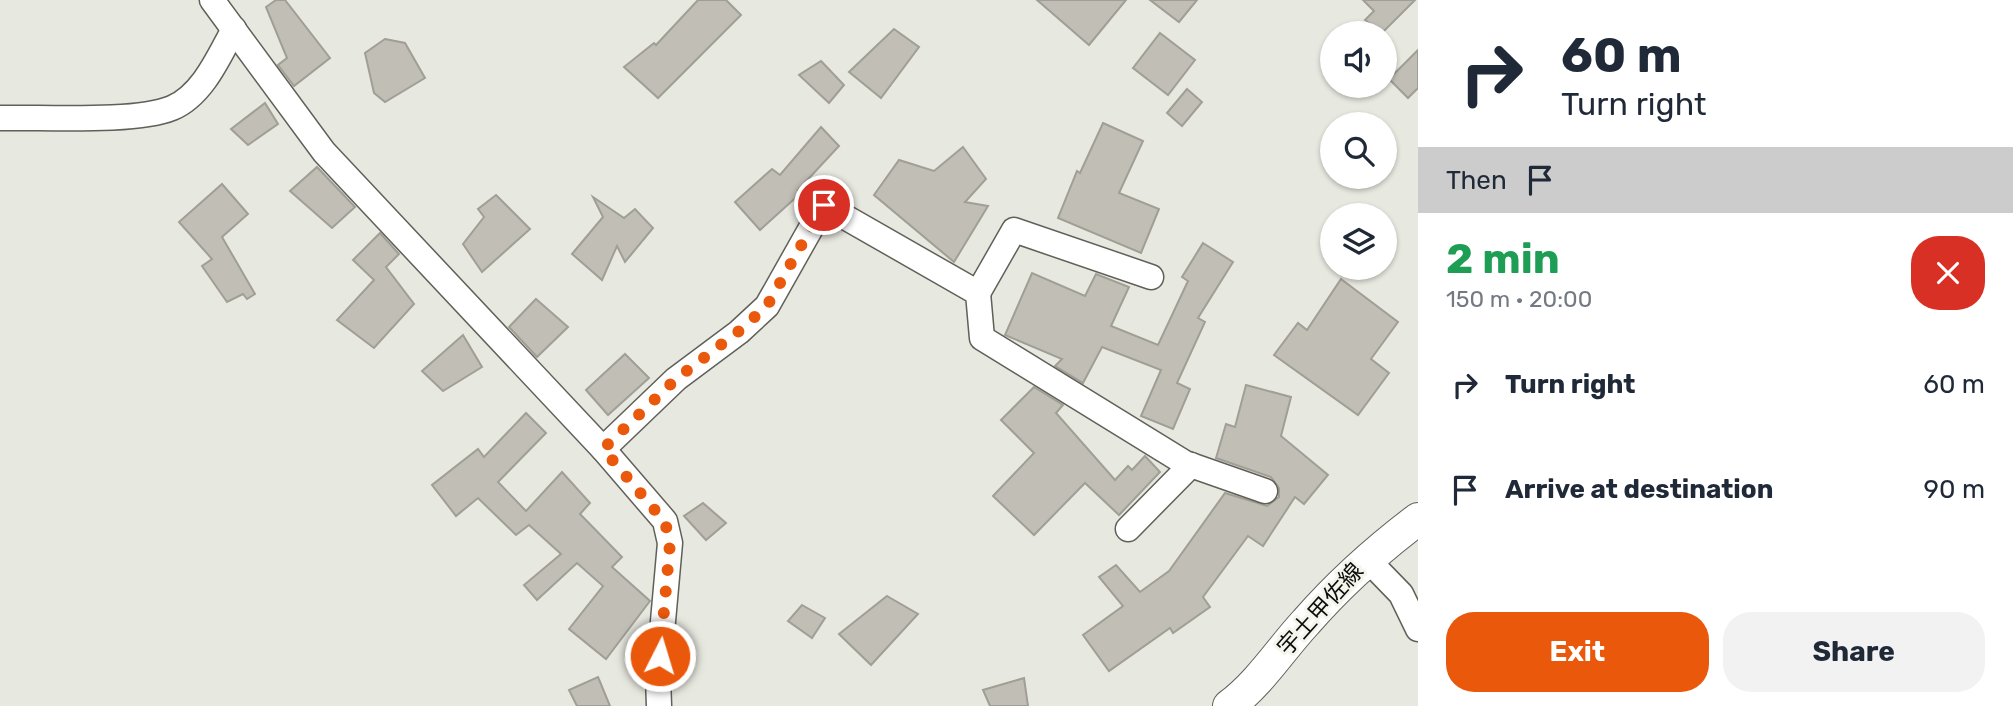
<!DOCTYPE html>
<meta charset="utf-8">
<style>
body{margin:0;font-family:Rubik,"Noto Sans JP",sans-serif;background:#f2f2f3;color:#1f2937;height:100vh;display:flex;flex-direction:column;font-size:26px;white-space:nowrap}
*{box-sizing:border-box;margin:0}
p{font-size:23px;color:#747a83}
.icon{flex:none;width:38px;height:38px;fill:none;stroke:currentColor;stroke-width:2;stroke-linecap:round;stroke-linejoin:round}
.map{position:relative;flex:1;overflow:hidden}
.details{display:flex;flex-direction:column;background:#fff;width:595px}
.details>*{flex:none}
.hud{background:#fff;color:#1f2937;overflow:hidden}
.buttons{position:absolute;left:1320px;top:21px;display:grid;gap:14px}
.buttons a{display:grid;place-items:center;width:77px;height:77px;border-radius:50%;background:#fff;box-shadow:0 2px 5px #0004;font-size:35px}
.pin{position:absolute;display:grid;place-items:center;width:60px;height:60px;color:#fff;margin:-30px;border:4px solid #fff;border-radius:50%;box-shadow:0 2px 7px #0007}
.me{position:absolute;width:77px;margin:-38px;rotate:5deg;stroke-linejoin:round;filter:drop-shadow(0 0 5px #0008)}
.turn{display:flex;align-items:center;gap:24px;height:147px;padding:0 28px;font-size:32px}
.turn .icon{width:91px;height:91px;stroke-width:2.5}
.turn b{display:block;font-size:49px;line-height:60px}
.then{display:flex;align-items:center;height:66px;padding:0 28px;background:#0003;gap:14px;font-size:26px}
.round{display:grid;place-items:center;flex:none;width:74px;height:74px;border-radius:28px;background:#f2f2f3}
.head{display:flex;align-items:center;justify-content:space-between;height:119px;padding:0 28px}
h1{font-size:42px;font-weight:700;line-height:52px;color:#1e9e55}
.cta{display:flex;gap:14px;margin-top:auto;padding:14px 28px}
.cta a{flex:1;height:80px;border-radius:28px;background:#ea580c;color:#fff;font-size:28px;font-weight:700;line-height:80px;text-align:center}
.cta a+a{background:#f2f2f3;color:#1f2937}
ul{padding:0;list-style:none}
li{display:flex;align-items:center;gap:21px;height:105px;padding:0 28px}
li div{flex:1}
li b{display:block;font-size:26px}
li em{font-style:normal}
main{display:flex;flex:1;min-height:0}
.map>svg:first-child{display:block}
.building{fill:#c0beb5;stroke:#a09e95;stroke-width:2}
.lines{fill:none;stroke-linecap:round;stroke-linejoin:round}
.minor-casing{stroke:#5f6159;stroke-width:27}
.major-casing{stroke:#5f6159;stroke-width:34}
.minor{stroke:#fff;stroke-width:24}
.major{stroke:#fff;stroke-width:32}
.route{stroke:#ea580c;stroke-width:12;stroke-dasharray:0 21.6}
.labels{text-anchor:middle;stroke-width:6;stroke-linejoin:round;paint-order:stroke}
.street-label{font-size:23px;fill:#0d0e0b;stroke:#f4f6ed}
</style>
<main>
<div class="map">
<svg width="1418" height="706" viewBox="0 0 1418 706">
<rect width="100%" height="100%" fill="#e7e9e0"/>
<g class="building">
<polygon points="276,0 285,0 330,58 294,86 278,65 287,58 266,7"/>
<polygon points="698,0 726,0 741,15 658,98 624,67 654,43 656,45"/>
<polygon points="1037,0 1126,0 1089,45"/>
<polygon points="1150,0 1197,0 1179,22"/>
<polygon points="1363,0 1415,0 1382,33 1365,20 1374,11"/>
<polygon points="894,29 919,47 881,98 849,72"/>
<polygon points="1160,33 1195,60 1168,95 1133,68"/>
<polygon points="385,39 405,43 425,78 385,102 374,93 365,53"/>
<polygon points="1418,50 1418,88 1408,98 1389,79"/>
<polygon points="821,61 844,85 829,103 799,75"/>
<polygon points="1187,89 1202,102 1182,126 1167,113"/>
<polygon points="265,103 278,124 248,145 231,129"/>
<polygon points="1103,123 1143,141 1119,193 1159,209 1141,253 1058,218 1077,171 1080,173"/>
<polygon points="821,127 839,146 798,190 802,192 760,230 735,202 772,169 780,175"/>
<polygon points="963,147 986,179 965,202 988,206 954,262 874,195 899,160 934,171"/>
<polygon points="317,167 355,207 332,228 290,191"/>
<polygon points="222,184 248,214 222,237 255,294 247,299 243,294 227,302 202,266 212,259 179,222"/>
<polygon points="496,195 530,229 482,272 463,244 484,217 478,209"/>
<polygon points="593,197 624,218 635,209 653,228 625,262 617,246 602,280 572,254 603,217"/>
<polygon points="380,233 399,254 386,267 414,304 374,348 337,320 374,280 353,260"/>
<polygon points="1203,243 1233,262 1198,318 1205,322 1177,383 1190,389 1173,429 1141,416 1161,370 1102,347 1083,383 1055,366 1062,359 1005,335 1032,273 1085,296 1096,274 1129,287 1111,326 1158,345 1188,281 1182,277"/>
<polygon points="1341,279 1398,322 1371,359 1389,373 1358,415 1274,355 1298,323 1307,330"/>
<polygon points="536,299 568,327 537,357 509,327"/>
<polygon points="463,335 482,367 443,391 422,371"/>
<polygon points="625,354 649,378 608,415 586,390"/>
<polygon points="1246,385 1291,397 1281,436 1328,475 1304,504 1295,497 1263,546 1248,536 1203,597 1210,607 1173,633 1170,628 1109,671 1083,635 1123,606 1099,577 1116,565 1140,592 1169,571 1225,493 1267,506 1279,497 1279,488 1271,477 1216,458 1226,424 1235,427"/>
<polygon points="1034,387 1063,405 1056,413 1115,480 1128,466 1132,470 1145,456 1160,472 1119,515 1085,483 1034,535 993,496 1034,453 1001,420"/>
<polygon points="526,413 546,433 498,482 526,511 562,472 590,503 580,514 622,557 612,567 650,601 606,659 569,629 603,586 577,563 537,600 524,585 561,554 529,525 516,535 478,498 456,516 432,485 478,449 484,457"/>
<polygon points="703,503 726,523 706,540 684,516"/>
<polygon points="887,596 918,614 871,665 839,634"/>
<polygon points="802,605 825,618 812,638 788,621"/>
<polygon points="598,677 610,706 577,706 569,690"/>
<polygon points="1024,678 1028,706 990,706 983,690"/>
</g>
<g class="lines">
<defs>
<g id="minor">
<polyline points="212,0 324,152 603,449 665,521 670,543 658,677 659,706"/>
<path d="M0,118C43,117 136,123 172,108C203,95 219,56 234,29"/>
<polyline points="978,293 1014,230 1151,277"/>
<polyline points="603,449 676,379 739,332 767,306 824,205 978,293 982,338 1185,463 1265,491"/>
<polyline points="1128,529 1191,465"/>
<polyline points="1366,558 1401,594 1418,629"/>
</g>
<path id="major" d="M1229,706C1260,683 1280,650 1306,622C1340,583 1377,550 1418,519"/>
</defs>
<use href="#minor" class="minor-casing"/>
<use href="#major" class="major-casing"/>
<use href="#minor" class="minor"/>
<use href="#major" class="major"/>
</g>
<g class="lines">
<polyline class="route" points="660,656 670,543 665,522 603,449 676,379 739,331 767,306 824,205"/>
</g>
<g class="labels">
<g class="street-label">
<text transform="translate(1320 609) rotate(-48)" y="8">宇土甲佐線</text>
</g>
</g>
</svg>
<div class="buttons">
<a><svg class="icon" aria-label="sound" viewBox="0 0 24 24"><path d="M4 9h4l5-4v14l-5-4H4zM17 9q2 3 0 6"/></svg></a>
<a><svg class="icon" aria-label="search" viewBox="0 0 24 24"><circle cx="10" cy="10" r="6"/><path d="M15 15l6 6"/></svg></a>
<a><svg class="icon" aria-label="layers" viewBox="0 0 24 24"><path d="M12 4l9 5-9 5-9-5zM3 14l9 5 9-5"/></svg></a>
</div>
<div class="pin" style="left:824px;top:205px;background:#d93025"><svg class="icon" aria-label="arrive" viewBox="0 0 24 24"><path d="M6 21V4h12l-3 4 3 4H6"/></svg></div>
<svg class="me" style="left:660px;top:656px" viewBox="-20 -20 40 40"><circle r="17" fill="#ea580c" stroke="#fff" stroke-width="3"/><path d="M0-11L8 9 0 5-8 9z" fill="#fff"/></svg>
</div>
<section class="details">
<div class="hud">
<div class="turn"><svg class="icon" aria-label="right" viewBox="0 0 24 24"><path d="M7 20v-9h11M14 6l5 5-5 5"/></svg><div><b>60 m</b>Turn right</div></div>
<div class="then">Then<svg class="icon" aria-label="arrive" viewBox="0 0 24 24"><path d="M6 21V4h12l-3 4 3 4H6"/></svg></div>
</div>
<div class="head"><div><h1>2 min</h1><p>150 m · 20:00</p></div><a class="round" style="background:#d93025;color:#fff"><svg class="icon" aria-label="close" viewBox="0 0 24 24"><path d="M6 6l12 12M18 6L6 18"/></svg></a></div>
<ul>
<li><svg class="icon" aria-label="right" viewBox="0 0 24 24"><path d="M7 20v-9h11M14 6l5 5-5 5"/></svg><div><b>Turn right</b></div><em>60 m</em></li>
<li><svg class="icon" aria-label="arrive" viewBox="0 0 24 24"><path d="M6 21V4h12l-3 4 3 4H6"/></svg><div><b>Arrive at destination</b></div><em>90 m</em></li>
</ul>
<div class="cta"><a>Exit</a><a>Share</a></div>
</section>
</main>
